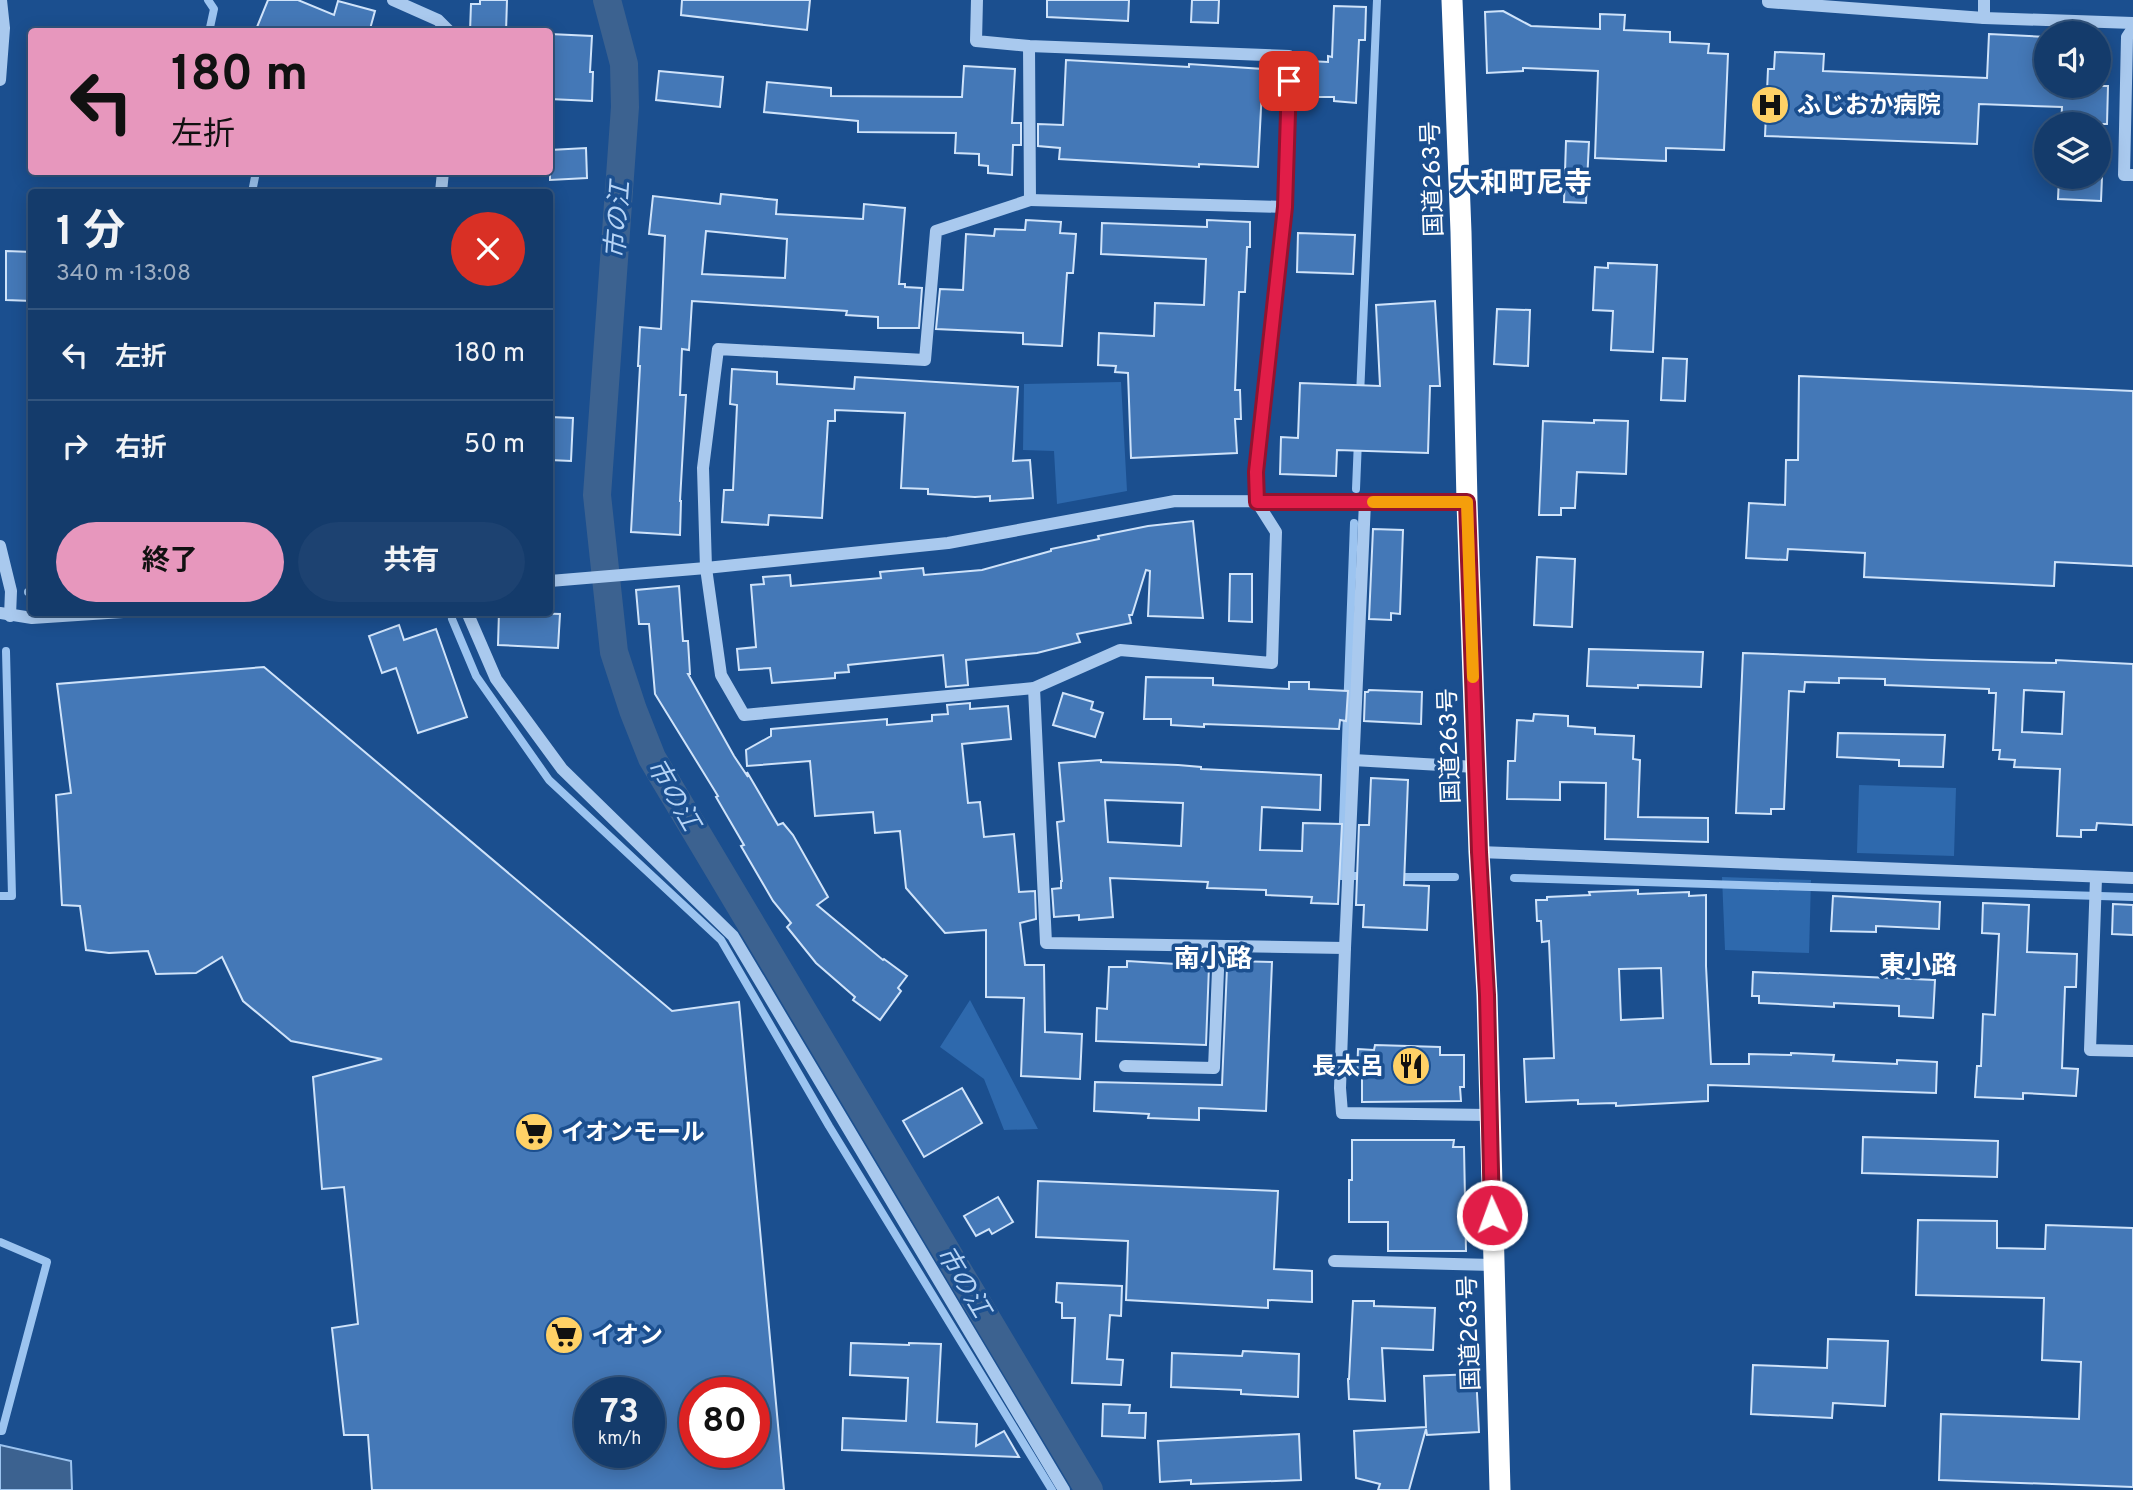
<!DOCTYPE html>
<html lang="ja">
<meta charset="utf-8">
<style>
body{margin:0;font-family:Overpass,"Noto Sans JP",sans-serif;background:#1d4271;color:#f1f3f6;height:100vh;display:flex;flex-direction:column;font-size:26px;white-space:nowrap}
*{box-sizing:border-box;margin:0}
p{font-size:23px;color:#9dadc1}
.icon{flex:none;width:38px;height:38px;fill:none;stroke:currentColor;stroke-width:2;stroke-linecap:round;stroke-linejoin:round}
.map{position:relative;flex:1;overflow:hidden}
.drawer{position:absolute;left:28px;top:189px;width:525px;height:427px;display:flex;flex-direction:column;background:#143b6b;border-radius:7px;box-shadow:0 4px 18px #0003,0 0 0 2px #33557e}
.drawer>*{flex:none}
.hud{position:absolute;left:28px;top:28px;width:525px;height:147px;border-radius:7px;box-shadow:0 4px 18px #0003,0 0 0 2px #33557e;background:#e797bd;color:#111;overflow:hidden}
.tools{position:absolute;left:2034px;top:21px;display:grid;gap:14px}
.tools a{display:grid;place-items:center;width:77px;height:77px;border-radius:50%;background:#143b6b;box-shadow:0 4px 18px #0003,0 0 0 2px #33557e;font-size:35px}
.speed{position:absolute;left:574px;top:1377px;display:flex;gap:14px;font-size:35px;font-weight:700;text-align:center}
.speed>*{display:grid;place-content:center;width:91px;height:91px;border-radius:50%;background:#143b6b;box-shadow:0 4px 18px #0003,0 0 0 2px #33557e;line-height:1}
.speed small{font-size:18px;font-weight:400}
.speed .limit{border:10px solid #d22;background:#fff;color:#111}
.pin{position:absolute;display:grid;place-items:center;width:60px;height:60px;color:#fff;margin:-30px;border-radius:14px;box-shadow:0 4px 10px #0006}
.me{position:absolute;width:77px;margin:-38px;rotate:358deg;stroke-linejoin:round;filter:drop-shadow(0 0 5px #0008)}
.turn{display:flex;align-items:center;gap:24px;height:147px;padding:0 28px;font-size:32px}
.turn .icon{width:91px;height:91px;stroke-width:2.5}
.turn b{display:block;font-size:49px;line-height:60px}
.round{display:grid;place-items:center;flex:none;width:74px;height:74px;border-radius:37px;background:#1d4271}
.headline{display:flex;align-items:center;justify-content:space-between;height:119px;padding:0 28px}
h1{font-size:42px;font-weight:700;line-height:52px}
.primary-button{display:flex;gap:14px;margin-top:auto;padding:14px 28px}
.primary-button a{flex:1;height:80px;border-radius:42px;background:#e797bd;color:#111;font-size:28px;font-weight:700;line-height:80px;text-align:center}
.primary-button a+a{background:#1d4271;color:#f1f3f6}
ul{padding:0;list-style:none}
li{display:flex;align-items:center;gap:21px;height:91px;padding:0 28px;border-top:2px solid #33557e}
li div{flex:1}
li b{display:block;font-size:26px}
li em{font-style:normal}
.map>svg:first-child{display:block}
.green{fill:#2e69ad}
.water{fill:#3c6290;stroke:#9cc4f0;stroke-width:2}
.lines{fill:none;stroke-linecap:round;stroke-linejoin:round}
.stream{stroke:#9cc4f0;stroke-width:8}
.canal{stroke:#3c6290;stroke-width:28}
.building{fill:#4478b7;stroke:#cfe3fa;stroke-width:2;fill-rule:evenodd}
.minor{stroke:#a9c9ee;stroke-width:12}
.highway{stroke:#fff;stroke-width:21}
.route-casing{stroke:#92132f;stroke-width:18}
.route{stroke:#e11d48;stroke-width:12}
.slow{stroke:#f59e0b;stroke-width:12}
.labels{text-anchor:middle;stroke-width:7;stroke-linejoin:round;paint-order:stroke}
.poi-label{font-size:24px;font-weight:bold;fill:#fff;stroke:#1b4f8f;text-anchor:start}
.street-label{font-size:24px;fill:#fff;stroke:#1b4f8f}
.water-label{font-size:26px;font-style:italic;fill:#b5d3f5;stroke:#1b4f8f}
.neighbourhood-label{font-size:26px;font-weight:bold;fill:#fff;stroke:#1b4f8f}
.quarter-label{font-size:28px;font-weight:bold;fill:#fff;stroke:#1b4f8f}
</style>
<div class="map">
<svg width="2133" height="1490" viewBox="0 0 2133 1490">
<rect width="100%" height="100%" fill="#1b4f8f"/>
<g class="green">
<polygon points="1121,382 1127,491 1057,504 1054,451 1023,450 1024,384"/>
<polygon points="1859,785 1956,788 1954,856 1857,853"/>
<polygon points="1722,877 1811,880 1809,953 1725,950"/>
<polygon points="970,1000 1038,1129 1004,1130 984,1079 940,1047"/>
</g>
<polygon class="water" points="0,1445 71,1461 72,1490 0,1490"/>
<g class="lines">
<g class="stream">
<polyline points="208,0 214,9 209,32"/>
<polyline points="252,192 256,172"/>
<polyline points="1360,396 1377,0"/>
<polyline points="1356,489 1358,440"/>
<polyline points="1354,523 1341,876 1366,876"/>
<polyline points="28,592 32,592"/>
<polyline points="452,619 476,676 549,780 721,940 829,1126 1052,1490"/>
<polyline points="1396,877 1455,877"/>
<polyline points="1514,878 2133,897"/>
<polyline points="0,896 12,896 6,651"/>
<polyline points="0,1242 47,1262 2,1431 0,1431"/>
</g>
<polyline class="canal" points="607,0 624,64 625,107 597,495 614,652 633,710 652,758 1089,1490"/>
</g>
<g class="building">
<polygon points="268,0 298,0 334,15 338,1 375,11 370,29 374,32 268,32 257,27"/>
<polygon points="480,0 507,0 506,32 470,32 471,4 480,4"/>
<polygon points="682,0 810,0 807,30 681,15"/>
<polygon points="1047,0 1129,0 1128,21 1047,17"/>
<polygon points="1192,0 1219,0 1218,23 1191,22"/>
<polygon points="1334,6 1366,7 1365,40 1359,40 1356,103 1334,101 1334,97 1307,97 1308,61 1328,62 1328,56 1332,57"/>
<polygon points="1503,11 1531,26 1600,29 1600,14 1625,15 1624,30 1670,32 1670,42 1709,44 1708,53 1728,54 1724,150 1666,148 1666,161 1595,158 1598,71 1523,68 1523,71 1487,73 1485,12"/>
<polygon points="550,34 592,36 590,72 593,72 592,101 550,99"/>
<polygon points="1989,34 2046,37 2046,86 2108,86 2107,124 2061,124 2062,107 1979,104 1977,144 1765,136 1768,69 1774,69 1775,52 1824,54 1823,71 1987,78"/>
<polygon points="1066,60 1189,67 1189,64 1263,69 1258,167 1199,164 1199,167 1059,159 1060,148 1038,146 1038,124 1063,125"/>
<polygon points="964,66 1015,69 1012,123 1021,123 1021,145 1013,145 1012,175 988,173 988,166 979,165 979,154 955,153 956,133 858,132 858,121 764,112 767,82 831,88 831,96 962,97"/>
<polygon points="659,71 723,77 720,107 656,100"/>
<polygon points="1566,141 1589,142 1586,203 1564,202"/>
<polygon points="586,148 587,178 550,180 550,150"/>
<polygon points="2059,177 2102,177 2101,201 2058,199"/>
<path d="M721,194L777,200L776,214L863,219L864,204L905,208L899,284H905V287L922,288L919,328H878V317L846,315L847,311L692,301L689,350L682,349L680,395H686L680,501H681L680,535L631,532L640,366H638L640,327L661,329L665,236L649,234L653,196L720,204ZM706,231L787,239L785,278L702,274Z"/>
<polygon points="1026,220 1061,222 1060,233 1076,234 1073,273 1067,273 1062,346 1023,344 1023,333 936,329 940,289 963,290 966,234 994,236 995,229 1025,230"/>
<polygon points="1207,220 1250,222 1250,247 1247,247 1245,292 1239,292 1235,390 1240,390 1241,419 1235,419 1237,453 1131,458 1128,373 1115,372 1116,366 1098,365 1099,333 1154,336 1155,303 1204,305 1206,259 1101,254 1102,223 1207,227"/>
<polygon points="1298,233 1355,235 1353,274 1297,272"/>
<polygon points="6,251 32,252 32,301 6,300"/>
<polygon points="1608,263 1657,265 1653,352 1611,350 1613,311 1593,310 1595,267 1608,268"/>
<polygon points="1435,301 1440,386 1430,386 1428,453 1337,450 1336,476 1280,474 1281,437 1298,438 1300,383 1380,386 1376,305"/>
<polygon points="1497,309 1530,310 1528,366 1494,364"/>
<polygon points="1663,358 1687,359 1685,401 1661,400"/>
<polygon points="732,369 777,372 777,384 854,389 855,377 1018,387 1013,461 1030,460 1033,498 990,501 990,496 975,497 928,494 928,489 901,488 905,413 835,410 835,421 828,421 822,518 769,515 768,525 722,522 724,490 733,490 737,405 730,404"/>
<polygon points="1799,376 2133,391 2133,566 2055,562 2054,586 1864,577 1865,553 1788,549 1787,560 1746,558 1749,503 1785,505 1786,460 1798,460"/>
<polygon points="550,417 573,418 571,461 550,460"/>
<polygon points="1594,420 1628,421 1626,474 1577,472 1575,508 1561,508 1561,515 1539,515 1543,421 1594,423"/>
<polygon points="1193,521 1203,618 1148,616 1150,571 1146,570 1132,615 1129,615 1131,623 1077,634 1080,642 1037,653 966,660 968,685 946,687 943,655 848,665 849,672 835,673 835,678 772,683 770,668 739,670 737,649 756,647 751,585 764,584 763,577 790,575 791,586 881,578 880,572 923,568 924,575 982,570 1051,551 1051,549 1099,539 1098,536 1148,526"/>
<polygon points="1373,529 1403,530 1400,614 1391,613 1391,620 1369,619"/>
<polygon points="1537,557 1575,559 1572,627 1534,625"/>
<polygon points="1230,574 1252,574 1252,622 1229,621"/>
<polygon points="679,586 683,641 688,641 690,674 688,674 734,756 748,777 747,772 778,825 783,823 793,835 828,897 817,905 883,960 884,959 907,976 898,988 901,991 880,1020 853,1000 855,997 816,963 787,927 791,923 773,901 741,846 744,845 716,797 718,796 655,694 649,624 639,624 636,590"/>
<polygon points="499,612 560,614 558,648 498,645"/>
<polygon points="399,625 404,640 436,629 467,717 418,733 396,668 382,673 369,636"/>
<polygon points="1589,649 1703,652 1701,687 1638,685 1638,688 1587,686"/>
<path d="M1743,653L1932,660L2056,663V660L2133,664V825L2097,823L2096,830H2081V837L2057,836L2060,769L2014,767L2015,760L1999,759L2000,750H1993L1996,693H1989V689L1885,685V679L1839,678V683L1805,682L1804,692L1789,691L1784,809H1771V814L1736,813ZM2024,690L2064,692L2062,734L2022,732Z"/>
<path d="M264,667L672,1011L739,1002L784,1490H372L368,1435H344L332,1328L358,1324L344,1187L322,1189L313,1077L382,1059L291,1041L243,1001L222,957L196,973L156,974L148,951L109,953L86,950L80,906L62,905L56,795L71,793L57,684ZM590,1393H649V1452H590ZM695,1393H754V1452H695Z"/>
<polygon points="1146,677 1213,678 1213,685 1289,689 1289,682 1309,682 1309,689 1348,691 1346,721 1340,720 1339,729 1204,724 1204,727 1171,725 1171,719 1144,719"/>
<polygon points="1369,690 1422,692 1421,724 1364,721 1365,692 1368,692"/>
<polygon points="1063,693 1093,702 1091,709 1103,713 1095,737 1053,725"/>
<polygon points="970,703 970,709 1008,706 1011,739 962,744 968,803 980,802 984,837 1014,834 1019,892 1035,891 1036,919 1020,923 1025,965 1044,965 1045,1032 1082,1034 1080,1079 1021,1076 1024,998 986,997 986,930 945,933 906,888 900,831 875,833 873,812 815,816 810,761 747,766 746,750 771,736 771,729 887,719 887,725 932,721 932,715 948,714 947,705"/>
<polygon points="1534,714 1568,716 1568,726 1595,728 1595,734 1634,736 1633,759 1640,760 1638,817 1708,818 1708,842 1605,839 1606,783 1560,782 1560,800 1507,799 1508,761 1515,761 1517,720 1533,721"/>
<polygon points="1838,733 1945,735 1943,767 1899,766 1899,760 1837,757"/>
<path d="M1101,760V762L1178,765L1201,767V769L1321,775L1320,810L1262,807L1260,850L1302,851L1303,823L1342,824L1338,904L1311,903L1312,897L1266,895V890L1207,888L1208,882L1110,878L1113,917L1079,920V915L1054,917L1052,889L1061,888V881H1062L1057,822L1064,821L1059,763ZM1105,800L1183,803L1181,846L1108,842Z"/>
<polygon points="1371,778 1408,780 1404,885 1429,886 1427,930 1363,927 1364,905 1356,905 1359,825 1369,825"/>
<path d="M1638,890V894L1689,892V896L1706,895V966L1711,1064H1749V1054L1791,1055V1053L1834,1055L1833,1061L1897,1064V1060L1937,1062L1936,1093L1708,1085V1101L1616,1106V1103L1578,1104V1100L1526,1102L1524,1059L1554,1058L1549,941L1542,942L1541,921H1537L1536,900H1547V897L1590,895L1589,892ZM1661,968L1663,1018L1621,1020L1619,969Z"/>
<polygon points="1833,896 1940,902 1939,929 1876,926 1876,932 1831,931"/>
<polygon points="1983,903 2029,905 2027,952 2077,954 2076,987 2065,987 2062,1068 2078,1069 2076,1096 2023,1093 2023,1099 1975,1097 1977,1066 1981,1066 1983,1014 1995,1015 1999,934 1982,933"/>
<polygon points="2113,904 2133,905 2133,935 2112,934"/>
<polygon points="1127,961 1209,966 1206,1045 1096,1041 1097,1008 1107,1009 1109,967 1127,967"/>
<polygon points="1234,961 1272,962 1266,1111 1199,1108 1199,1120 1148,1118 1149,1114 1094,1111 1095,1082 1222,1085 1227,967 1234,967"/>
<polygon points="1753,972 1935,980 1933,1018 1899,1016 1899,1006 1834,1003 1834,1007 1759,1003 1759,996 1752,996"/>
<polygon points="1375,1045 1440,1047 1440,1055 1464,1055 1464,1087 1460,1087 1461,1101 1362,1102 1362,1077 1357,1077 1358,1049 1374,1050"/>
<polygon points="962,1088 982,1123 924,1157 903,1121"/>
<polygon points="1863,1137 1998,1141 1997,1177 1862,1173"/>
<polygon points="1352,1140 1454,1140 1453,1147 1464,1147 1466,1251 1388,1251 1388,1222 1349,1222 1349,1180 1352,1180"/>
<polygon points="1038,1181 1278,1191 1274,1269 1312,1271 1312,1302 1268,1300 1268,1308 1126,1300 1128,1241 1036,1237"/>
<polygon points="998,1197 1013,1222 992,1234 989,1229 976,1236 964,1216"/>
<polygon points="1918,1220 1997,1221 1997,1248 2045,1249 2046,1225 2133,1228 2133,1487 1939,1480 1941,1414 2079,1419 2081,1362 2042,1360 2044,1298 1916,1295"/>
<polygon points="1057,1283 1122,1286 1121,1316 1110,1315 1107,1359 1123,1360 1121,1385 1072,1383 1075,1318 1062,1318 1062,1303 1056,1302"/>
<polygon points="1353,1301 1374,1301 1374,1306 1435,1308 1433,1350 1382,1348 1385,1401 1349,1399 1348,1379 1349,1379"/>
<polygon points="1828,1339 1888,1341 1885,1406 1833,1403 1832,1418 1751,1414 1753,1365 1827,1368"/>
<polygon points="851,1343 909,1345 909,1343 941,1344 937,1422 977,1424 976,1446 1004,1431 1019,1457 842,1450 843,1418 906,1421 908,1378 850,1375"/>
<polygon points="1243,1351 1299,1354 1298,1397 1241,1394 1241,1390 1171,1387 1172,1353 1242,1356"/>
<polygon points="1476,1374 1479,1432 1427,1435 1426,1429 1409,1490 1378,1490 1380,1484 1356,1478 1354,1431 1426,1427 1424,1376"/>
<polygon points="1103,1404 1130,1405 1129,1413 1146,1413 1145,1438 1102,1436"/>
<polygon points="1299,1434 1301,1480 1191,1484 1191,1480 1160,1482 1158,1441"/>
</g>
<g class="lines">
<g class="minor">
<polyline points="393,0 438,20 450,32"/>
<polyline points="977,0 976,41 1029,46 1030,200 936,231 925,360 718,349 703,468 706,568 721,675 744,715 1034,688 1120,650 1272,663 1276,532 1257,502 1256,472 1285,207 1289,56 1029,46"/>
<polyline points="1768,0 1768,2 1984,18 2133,23"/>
<polyline points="1984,18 1984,0"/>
<polyline points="2133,28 2127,37 2124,175 2133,175"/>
<polyline points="0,80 4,28 1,0"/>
<polyline points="441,192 443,172"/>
<polyline points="1030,200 1285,207"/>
<polyline points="1365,502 1345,948 1340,1088 1342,1113 1489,1115"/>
<polyline points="0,546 11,591 10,616"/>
<polyline points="550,581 706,568 948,543 1175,501 1467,502"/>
<polyline points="467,612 496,679 562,769 733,936 1064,1490"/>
<polyline points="0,613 32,618 123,612"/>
<polyline points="1034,688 1046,943 1345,948"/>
<polyline points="1353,760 1476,767"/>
<polyline points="1479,852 2133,878"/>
<polyline points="2096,878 2090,1050 2133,1051"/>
<polyline points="1125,1066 1214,1068 1219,946"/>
<polyline points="1334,1261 1493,1265"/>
</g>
<polyline class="highway" points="1452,0 1461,232 1467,502 1479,852 1487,995 1500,1490"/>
</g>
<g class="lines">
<defs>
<polyline id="route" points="1289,81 1285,207 1256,472 1257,502 1467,502 1479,852 1487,995 1492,1215"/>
</defs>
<use href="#route" class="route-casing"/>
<use href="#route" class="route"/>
<polyline class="slow" points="1373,502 1467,502 1473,677"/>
</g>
<defs>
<symbol id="hospital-disc" viewBox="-11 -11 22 22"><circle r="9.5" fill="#ffd166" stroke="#1b4f8f"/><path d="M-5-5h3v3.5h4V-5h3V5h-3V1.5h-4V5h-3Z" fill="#111"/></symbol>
<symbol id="restaurant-disc" viewBox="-11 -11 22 22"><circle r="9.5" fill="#ffd166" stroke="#1b4f8f"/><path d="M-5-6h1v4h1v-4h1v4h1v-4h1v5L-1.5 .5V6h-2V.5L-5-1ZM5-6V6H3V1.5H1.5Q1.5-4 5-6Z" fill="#111"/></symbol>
<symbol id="supermarket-disc" viewBox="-11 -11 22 22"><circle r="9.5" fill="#ffd166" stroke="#1b4f8f"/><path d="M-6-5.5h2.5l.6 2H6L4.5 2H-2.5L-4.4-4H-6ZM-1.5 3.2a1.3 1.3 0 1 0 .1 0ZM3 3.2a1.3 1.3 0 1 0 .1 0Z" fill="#111"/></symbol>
</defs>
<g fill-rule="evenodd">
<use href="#hospital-disc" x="1748" y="83" width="44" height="44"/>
<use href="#restaurant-disc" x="1389" y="1044" width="44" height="44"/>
<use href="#supermarket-disc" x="512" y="1110" width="44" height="44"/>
<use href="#supermarket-disc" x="542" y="1313" width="44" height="44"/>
</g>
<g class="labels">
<g class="poi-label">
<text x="1797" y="113">ふじおか病院</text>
<text x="1384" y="1074" text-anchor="end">長太呂</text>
<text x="561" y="1140">イオンモール</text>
<text x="591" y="1343">イオン</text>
</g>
<g class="street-label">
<text transform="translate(1432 179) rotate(-92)" y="8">国道263号</text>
<text transform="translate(1449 746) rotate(-92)" y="8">国道263号</text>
<text transform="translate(1469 1333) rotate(-92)" y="8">国道263号</text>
</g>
<g class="water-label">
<text transform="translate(617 220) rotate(-86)" y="9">市の江</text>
<text transform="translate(674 794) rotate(60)" y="9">市の江</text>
<text transform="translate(964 1281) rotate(59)" y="9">市の江</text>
</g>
<g class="neighbourhood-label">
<text x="1213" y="967">南小路</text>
<text x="1918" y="974">東小路</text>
</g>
<g class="quarter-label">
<text x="1522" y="192">大和町尼寺</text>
</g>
</g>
</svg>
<div class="tools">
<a><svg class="icon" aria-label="sound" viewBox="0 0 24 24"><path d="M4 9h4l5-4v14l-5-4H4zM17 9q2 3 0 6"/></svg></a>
<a><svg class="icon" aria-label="layers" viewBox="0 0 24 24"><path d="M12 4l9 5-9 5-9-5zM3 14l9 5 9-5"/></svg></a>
</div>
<div class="speed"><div>73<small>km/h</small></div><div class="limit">80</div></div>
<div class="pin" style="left:1289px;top:81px;background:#d93025"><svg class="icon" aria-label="arrive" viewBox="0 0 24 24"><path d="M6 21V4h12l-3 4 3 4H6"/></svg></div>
<svg class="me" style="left:1492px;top:1215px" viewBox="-20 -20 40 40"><circle r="17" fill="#e11d48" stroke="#fff" stroke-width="3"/><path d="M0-11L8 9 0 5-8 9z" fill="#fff"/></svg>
<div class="hud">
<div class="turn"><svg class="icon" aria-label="left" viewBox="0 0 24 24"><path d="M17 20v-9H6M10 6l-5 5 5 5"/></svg><div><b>180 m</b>左折</div></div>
</div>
<section class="drawer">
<div class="headline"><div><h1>1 分</h1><p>340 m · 13:08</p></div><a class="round" style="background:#d93025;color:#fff"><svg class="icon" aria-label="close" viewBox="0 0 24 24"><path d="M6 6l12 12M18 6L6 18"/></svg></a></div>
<ul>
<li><svg class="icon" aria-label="left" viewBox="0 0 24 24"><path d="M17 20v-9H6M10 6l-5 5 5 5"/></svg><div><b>左折</b></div><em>180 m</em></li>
<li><svg class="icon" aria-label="right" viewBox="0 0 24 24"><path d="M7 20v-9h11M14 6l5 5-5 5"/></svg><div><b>右折</b></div><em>50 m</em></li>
</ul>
<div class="primary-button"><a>終了</a><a>共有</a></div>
</section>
</div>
